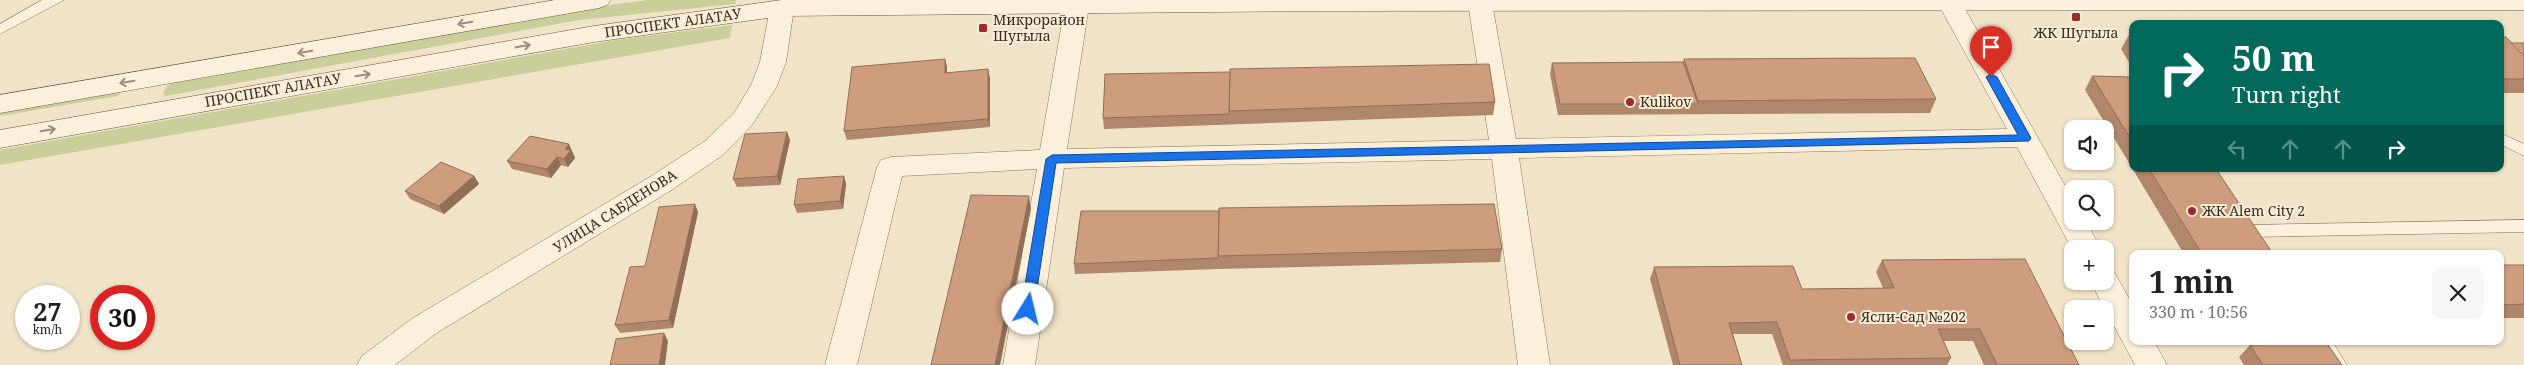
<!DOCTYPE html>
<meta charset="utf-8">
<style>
body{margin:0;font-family:"Noto Serif",serif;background:#f6f6f6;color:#222;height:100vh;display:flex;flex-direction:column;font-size:19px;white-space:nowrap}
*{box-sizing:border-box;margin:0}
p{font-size:16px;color:#767676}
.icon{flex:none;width:28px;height:28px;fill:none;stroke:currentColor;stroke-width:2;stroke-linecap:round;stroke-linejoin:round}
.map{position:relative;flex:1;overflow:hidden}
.drawer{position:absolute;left:2129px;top:250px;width:375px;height:95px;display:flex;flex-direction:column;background:#fff;border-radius:10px;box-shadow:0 1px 4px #0004}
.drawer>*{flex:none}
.guide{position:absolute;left:2129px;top:20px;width:375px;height:152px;border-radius:10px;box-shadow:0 1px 4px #0004;background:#00695c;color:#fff;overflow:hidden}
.controls{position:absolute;left:2064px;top:120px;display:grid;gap:10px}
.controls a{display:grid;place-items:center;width:50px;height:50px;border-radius:10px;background:#fff;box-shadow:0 1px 4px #0004;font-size:25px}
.speed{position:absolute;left:15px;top:285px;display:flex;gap:10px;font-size:25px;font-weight:700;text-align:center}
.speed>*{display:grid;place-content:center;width:65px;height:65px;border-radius:50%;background:#fff;box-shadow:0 1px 4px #0004;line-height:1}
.speed small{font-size:12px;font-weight:400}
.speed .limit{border:8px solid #d22;background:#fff;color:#111}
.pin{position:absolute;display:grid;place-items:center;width:42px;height:42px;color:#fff;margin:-51px -21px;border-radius:50% 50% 50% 0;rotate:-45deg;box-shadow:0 0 5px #0007}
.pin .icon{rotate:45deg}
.me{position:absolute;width:55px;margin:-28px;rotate:9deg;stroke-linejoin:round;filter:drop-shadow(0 0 4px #0008)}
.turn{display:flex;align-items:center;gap:18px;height:105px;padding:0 20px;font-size:22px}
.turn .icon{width:65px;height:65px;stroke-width:2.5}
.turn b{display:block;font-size:35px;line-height:42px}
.lanes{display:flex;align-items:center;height:48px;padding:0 20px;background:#0003;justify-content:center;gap:25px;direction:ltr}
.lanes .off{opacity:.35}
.round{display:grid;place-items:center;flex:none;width:52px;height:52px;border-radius:10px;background:#f6f6f6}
.head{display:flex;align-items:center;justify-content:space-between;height:85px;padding:0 20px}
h1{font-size:30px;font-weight:700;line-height:38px}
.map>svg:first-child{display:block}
.green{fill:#cace9b}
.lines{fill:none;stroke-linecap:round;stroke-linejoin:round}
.service-casing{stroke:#8c745c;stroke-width:1}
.minor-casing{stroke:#8c745c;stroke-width:1}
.tertiary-casing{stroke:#8c745c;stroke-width:1}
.secondary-casing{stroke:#6e553f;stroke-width:1}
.service{fill:#faf0db;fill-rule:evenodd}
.minor{fill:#faf0db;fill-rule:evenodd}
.tertiary{fill:#faf0db;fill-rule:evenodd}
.secondary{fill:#faf0db;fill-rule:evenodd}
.wall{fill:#b1876c}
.shaded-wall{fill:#906e58}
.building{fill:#ce9d7d;stroke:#906e58}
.oneway{stroke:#9b8e7e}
.route{fill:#1a73e8;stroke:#114b97}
.poi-dot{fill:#9d2a2e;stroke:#f7edd7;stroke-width:2}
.labels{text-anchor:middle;stroke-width:4;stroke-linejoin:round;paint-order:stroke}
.poi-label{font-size:14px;fill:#3c2d20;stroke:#f7edd7;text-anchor:start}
.street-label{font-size:14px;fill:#3c2d20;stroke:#f7edd7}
</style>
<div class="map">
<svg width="2524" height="365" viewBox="0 0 2524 365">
<rect width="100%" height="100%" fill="#f0e3c7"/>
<g class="green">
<polygon points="649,0 736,0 735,4 579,20 166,96 163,94 167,86 177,80 585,8"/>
<polygon points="732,25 730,38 0,165 0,150 616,40"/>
<polygon points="123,87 118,96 0,116 0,109"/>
</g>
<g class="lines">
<defs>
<g id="service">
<polygon points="42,0 64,0 0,34 0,24"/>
<polygon points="2500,133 2524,144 2524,156 2500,144"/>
<polygon points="2524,220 2524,232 2251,237 2246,235 2243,231 2246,227 2251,225"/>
<polygon points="2315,341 2332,341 2347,365 2330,365"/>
</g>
<g id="minor">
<polygon points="1068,0 1086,0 1089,5 1067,149 1489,140 1468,3 1470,0 1490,0 1492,3 1516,139 2007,129 1936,0 1960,0 2072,198 2072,221 2086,221 2101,249 2072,249 2017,147 1519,158 1550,365 1518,365 1492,159 1064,168 1035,365 1003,365 1037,169 902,176 857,365 825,365 877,167 881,160 891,157 1040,150 1065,5"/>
<polygon points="2105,270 2115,273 2132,304 2132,341 2154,341 2167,365 2135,365 2090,281 2105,281"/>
</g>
<polygon id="tertiary" points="782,0 791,3 794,8 786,62 777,86 752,125 723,155 670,191 435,334 395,365 357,365 362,356 413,318 650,177 705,141 734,113 751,85 760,62 770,8 773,3"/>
<g id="secondary">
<polygon points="555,0 611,0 607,5 599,8 0,113 0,95"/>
<polygon points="782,0 2524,0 2524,10 1319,11 782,16 594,42 0,148 0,130 594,26"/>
</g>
</defs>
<use href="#service" class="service-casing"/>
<use href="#minor" class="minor-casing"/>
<use href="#tertiary" class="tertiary-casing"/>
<use href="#secondary" class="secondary-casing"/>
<use href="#service" class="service"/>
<use href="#minor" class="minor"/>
<use href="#tertiary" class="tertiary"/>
<use href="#secondary" class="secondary"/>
</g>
<g class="wall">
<polygon points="2129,35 2132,35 2132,67 2121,49"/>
<polygon points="2500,37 2511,43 2524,43 2524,93 2500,93"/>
<polygon points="1684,59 1936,99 1930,113 1558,115 1550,74 1552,63 1683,62"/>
<polygon points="947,67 947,73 990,78 990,127 847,140 844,131"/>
<polygon points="1105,74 1495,102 1493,115 1104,129 1103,118"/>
<polygon points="2092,76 2132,77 2132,169 2216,169 2273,254 2184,254 2085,90"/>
<polygon points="790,140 780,185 737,187 733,179"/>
<polygon points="573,152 573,153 575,158 568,167 561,165 551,178 512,169 507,161"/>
<polygon points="474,176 479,184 444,214 410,199 405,191"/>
<polygon points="844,176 846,184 843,209 797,213 794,205"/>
<polygon points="1081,211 1502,249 1500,262 1218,269 1075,274 1074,264"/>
<polygon points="698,212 673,328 620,333 615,325 645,266"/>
<polygon points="1882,260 2079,365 1984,365 1973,341 1943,341 1951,358 1947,365 1783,365 1772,334 1733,334 1742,365 1673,365 1650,279 1654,267 1802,289 1883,288 1876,272"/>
<rect x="2500" y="265" width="24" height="53"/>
<polygon points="2250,345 2342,365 2244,365 2239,357"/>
</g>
<g class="shaded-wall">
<polygon points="945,59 947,67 947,81 945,73"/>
<polygon points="988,69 990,78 990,127 988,119"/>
<polygon points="787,132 790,140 780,185 777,176"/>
<polygon points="569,144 575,158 568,167 564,159 565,149"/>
<polygon points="557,157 561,165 551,178 547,169"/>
<polygon points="474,176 479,184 444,214 439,206"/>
<polygon points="844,176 846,184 843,209 840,201"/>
<polygon points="1029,196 1031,209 1000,365 995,365"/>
<polygon points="695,204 698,212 673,328 669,320"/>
<polygon points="664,333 668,341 665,365 659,365"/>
</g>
<g class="building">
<polygon points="2129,35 2132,35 2132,41"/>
<polygon points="2500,37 2506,37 2524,56 2524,79 2500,79"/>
<polygon points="2511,43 2524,43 2524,56"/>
<polygon points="1915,58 1936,99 1698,101 1684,59"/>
<polygon points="945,59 945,73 988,69 988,119 844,131 852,67"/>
<polygon points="1683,62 1698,104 1560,104 1552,63"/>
<polygon points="1489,64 1495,102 1229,111 1230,69"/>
<polygon points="1230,72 1229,114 1103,118 1105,74"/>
<polygon points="2092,76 2132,77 2132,141"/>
<polygon points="787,132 777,176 733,179 745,134"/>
<polygon points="530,136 569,144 565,149 571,150 564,159 557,157 547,169 507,161"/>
<polygon points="441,162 474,176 439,206 405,191"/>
<polygon points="2149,169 2216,169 2273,254 2202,254"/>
<polygon points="844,176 840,201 794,205 798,179"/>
<polygon points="971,195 1029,196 995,365 931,365"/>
<polygon points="695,204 669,320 615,325 630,267 645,266 659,207"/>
<polygon points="1494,204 1502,249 1218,256 1219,208"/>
<polygon points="1081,211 1219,211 1218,258 1074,264"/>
<polygon points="2025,259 2079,365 1997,365 1980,329 1938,329 1951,358 1790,360 1777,322 1729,323 1742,365 1680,365 1654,267 1793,266 1802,289 1894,288 1882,260"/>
<polygon points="2500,265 2524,265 2524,304 2500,305"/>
<polygon points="664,333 659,365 610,365 616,339"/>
<polygon points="2326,342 2342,365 2263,365 2250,345"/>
</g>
<defs><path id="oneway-shaft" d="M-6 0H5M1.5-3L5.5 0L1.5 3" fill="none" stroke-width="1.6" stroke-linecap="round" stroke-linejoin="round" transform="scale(1.25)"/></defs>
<g class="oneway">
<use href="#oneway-shaft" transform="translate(465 23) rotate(170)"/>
<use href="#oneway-shaft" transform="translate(523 46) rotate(-10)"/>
<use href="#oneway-shaft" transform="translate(305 52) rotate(170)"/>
<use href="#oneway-shaft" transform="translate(363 75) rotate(-10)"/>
<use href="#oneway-shaft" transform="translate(127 82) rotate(170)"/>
<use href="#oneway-shaft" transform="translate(48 130) rotate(-10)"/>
</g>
<polygon class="route" points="1991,74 1997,77 2031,138 2029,141 1056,163 1034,309 1028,314 1021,309 1046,159 1052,155 2018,135 1986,77"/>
<g class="poi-dot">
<rect x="2071" y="12" width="10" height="10" rx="2.5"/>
<rect x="978" y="23" width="10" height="10" rx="2.5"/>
<circle cx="1630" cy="102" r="5"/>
<circle cx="2192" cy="211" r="5"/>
<circle cx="1851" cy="317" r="5"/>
</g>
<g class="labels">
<g class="poi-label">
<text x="993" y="25">Микрорайон<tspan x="993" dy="16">Шугыла</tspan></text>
<text x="2076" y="38" text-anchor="middle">ЖК Шугыла</text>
<text x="1640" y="107">Kulikov</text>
<text x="2202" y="216">ЖК Alem City 2</text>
<text x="1861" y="322">Ясли-Сад №202</text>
</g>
<g class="street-label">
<text transform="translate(673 23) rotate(-8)" y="5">ПРОСПЕКТ АЛАТАУ</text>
<text transform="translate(273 90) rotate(-10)" y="5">ПРОСПЕКТ АЛАТАУ</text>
<text transform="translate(615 211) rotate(-32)" y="5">УЛИЦА САБДЕНОВА</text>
</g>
</g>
</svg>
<div class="controls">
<a><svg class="icon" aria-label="sound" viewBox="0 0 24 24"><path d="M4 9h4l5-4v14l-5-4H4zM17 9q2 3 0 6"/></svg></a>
<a><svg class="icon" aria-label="search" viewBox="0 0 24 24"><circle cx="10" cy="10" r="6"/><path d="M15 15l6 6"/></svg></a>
<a>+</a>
<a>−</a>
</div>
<div class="speed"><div>27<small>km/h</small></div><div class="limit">30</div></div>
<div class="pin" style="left:1991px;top:77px;background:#d93025"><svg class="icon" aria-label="arrive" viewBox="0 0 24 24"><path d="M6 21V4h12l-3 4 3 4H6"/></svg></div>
<svg class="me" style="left:1028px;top:309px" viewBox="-20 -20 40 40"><circle r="19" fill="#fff"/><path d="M0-13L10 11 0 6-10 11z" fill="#1a73e8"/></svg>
<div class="guide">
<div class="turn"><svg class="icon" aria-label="right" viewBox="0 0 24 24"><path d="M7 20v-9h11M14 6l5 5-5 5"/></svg><div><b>50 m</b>Turn right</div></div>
<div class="lanes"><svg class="icon off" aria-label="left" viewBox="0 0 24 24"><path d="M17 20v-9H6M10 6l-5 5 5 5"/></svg><svg class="icon off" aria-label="ahead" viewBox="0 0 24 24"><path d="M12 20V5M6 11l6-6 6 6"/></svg><svg class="icon off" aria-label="ahead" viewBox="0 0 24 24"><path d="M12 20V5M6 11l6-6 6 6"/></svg><svg class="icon" aria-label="right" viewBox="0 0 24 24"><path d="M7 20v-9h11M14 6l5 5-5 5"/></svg></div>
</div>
<section class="drawer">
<div class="head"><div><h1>1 min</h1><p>330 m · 10:56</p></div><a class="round"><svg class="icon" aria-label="close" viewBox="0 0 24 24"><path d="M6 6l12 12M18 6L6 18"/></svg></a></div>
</section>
</div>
